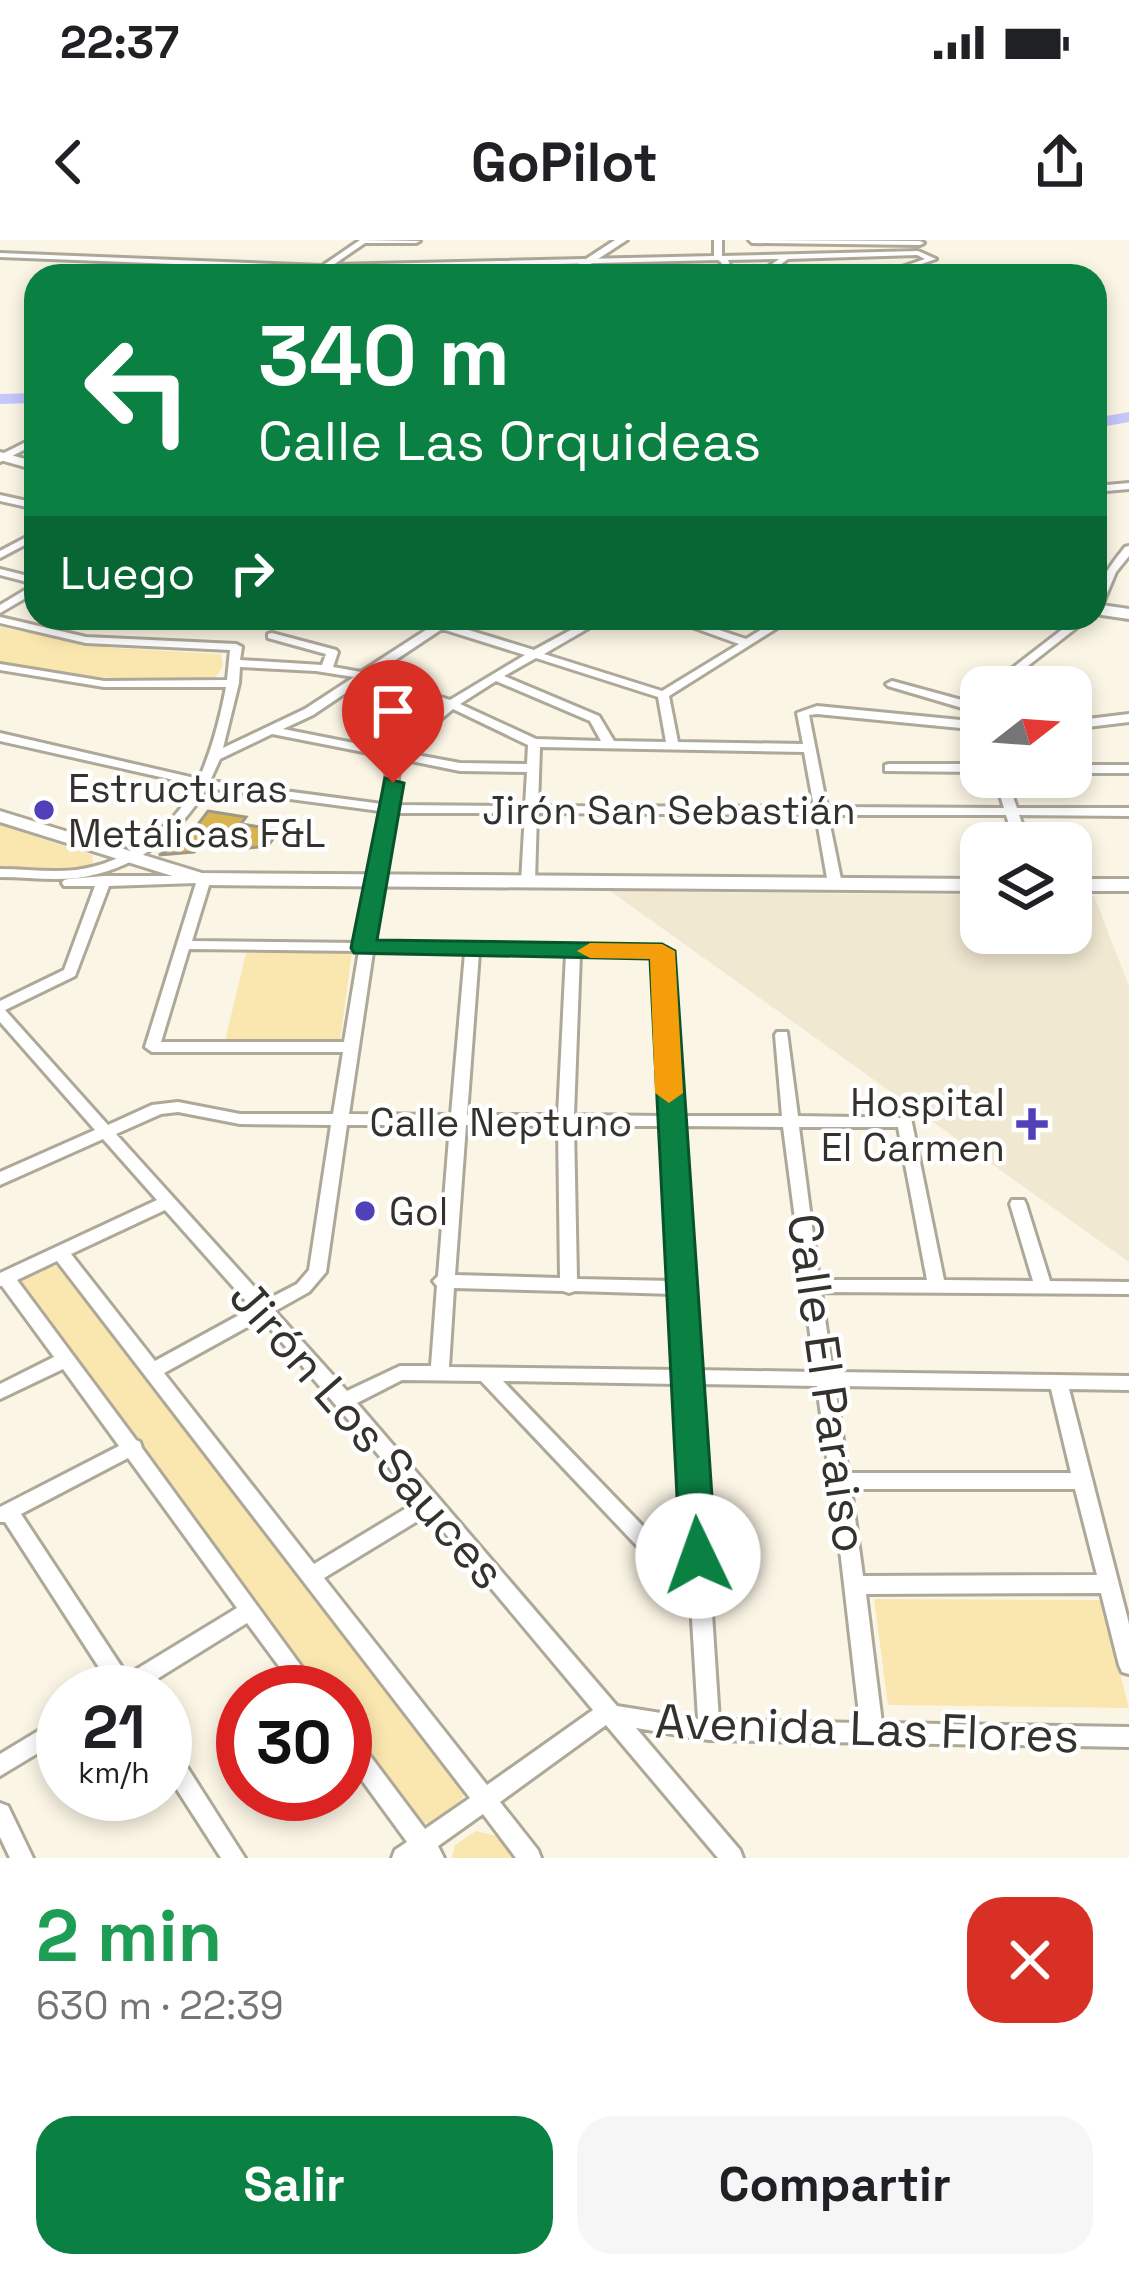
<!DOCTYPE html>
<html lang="es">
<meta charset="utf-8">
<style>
body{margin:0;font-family:"Space Grotesk",sans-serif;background:#f6f6f6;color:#202124;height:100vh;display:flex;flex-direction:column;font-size:45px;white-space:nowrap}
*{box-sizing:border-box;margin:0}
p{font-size:39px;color:#757577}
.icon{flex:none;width:66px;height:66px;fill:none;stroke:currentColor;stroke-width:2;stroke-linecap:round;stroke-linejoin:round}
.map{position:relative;height:1618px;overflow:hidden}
.panel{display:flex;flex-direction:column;background:#fff;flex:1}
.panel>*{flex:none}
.banner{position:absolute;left:24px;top:24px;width:1083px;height:366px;border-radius:36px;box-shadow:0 6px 18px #0003;background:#0b8043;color:#fff;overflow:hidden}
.needle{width:78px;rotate:73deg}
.tools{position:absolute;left:960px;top:426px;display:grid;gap:24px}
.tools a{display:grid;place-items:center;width:132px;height:132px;border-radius:24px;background:#fff;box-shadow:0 6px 18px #0003;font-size:60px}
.speed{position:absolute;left:36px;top:1425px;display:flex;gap:24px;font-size:60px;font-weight:700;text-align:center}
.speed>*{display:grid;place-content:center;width:156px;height:156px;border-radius:50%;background:#fff;box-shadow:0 6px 18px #0003;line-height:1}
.speed small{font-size:30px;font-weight:400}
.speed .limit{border:18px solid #d22;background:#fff;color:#111}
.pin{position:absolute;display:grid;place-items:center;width:102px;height:102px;color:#fff;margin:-123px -51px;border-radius:50% 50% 50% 0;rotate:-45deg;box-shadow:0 0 12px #0007}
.pin .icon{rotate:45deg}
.me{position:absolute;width:132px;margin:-66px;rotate:357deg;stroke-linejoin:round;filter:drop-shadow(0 0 9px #0008)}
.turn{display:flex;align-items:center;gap:42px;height:252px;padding:0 36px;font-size:54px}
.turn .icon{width:156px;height:156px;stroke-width:2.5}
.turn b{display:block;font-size:84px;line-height:102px}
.then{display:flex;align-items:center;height:114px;padding:0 36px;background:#0003;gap:24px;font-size:45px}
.round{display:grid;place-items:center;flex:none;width:126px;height:126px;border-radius:36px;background:#f6f6f6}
.head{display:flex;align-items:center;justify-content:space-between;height:204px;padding:0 36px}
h1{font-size:72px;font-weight:800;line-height:90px;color:#1e9e55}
.primary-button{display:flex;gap:24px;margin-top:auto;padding:24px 36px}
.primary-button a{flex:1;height:138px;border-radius:36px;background:#0b8043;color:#fff;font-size:48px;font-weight:800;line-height:138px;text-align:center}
.primary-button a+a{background:#f6f6f6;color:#202124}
.status{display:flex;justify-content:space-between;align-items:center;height:84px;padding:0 60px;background:#fff;direction:ltr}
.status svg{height:33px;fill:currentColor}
header{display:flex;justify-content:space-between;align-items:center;height:156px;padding:0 36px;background:#fff;font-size:54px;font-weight:800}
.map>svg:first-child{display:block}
.built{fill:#f1e8d2}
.green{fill:#fae6af}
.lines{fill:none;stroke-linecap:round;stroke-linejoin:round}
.river{fill:#c4c6fc;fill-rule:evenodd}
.building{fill:#d7b44f;stroke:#9e9889;stroke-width:3}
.minor-casing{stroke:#aea899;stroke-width:6}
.major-casing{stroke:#aea899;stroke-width:6}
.minor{fill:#fff;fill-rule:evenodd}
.major{fill:#fff;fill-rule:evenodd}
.route{fill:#0b8043;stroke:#07532c;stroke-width:3}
.slow{fill:#f59e0b}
.poi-dot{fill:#5041b9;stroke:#fff;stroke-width:4.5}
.labels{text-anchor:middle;stroke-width:9;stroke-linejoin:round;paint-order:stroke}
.poi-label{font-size:39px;fill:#34322c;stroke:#fff;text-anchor:start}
.street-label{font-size:39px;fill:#34322c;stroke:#fff}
.near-street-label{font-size:48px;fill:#34322c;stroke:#fff}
</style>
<div class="status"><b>22:37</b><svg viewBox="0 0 49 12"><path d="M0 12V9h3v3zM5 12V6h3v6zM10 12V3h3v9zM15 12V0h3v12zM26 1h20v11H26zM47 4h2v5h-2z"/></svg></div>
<header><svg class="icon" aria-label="back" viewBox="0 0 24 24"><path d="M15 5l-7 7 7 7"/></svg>GoPilot<svg class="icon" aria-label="share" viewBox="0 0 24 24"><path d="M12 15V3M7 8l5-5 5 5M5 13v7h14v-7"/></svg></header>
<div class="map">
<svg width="1129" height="1618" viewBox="0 0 1129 1618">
<rect width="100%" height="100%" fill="#fbf5e5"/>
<polygon class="built" points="610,651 981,655 981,693 1071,693 1071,656 1094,656 1129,746 1129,1022"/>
<g class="green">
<path d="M0,387L112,408L221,414L223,426L214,440L201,441C132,441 68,436 0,424Z"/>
<polygon points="0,585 92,615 93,625 82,631 0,630"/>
<polygon points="352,712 340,801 225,801 246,713"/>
<path d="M48,1025L64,1027L464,1547C465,1572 440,1585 417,1583L345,1487V1452H319L22,1049L21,1038Z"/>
<polygon points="874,1359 1101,1360 1129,1468 888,1465"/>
<polygon points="476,1591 506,1598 519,1618 452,1618 455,1605"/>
</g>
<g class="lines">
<g class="river">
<polygon points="36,153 36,163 0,164 0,154"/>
<polygon points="1129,172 1129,182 1095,188 1095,178"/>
</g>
</g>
<polygon class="building" points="208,571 246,577 241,584 279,590 268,606 239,609 243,604 213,598 194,612 159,615 186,600"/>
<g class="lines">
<defs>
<g id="minor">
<polygon points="360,0 420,1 416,3 365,3 333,25 714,16 714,0 722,0 722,16 918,11 936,19 907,29 934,36 917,36 893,30 925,19 917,15 788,19 765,36 756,36 779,19 728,20 730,25 717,36 708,36 722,23 718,20 324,30 0,17 0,13 322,26"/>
<polygon points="749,0 920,1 924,3 920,5 752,3"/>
<polygon points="36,197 36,204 0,222 0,215"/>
<polygon points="1129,243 1129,249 1095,252 1095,246"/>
<polygon points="0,255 36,263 36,269 0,261"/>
<polygon points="36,292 36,299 0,318 0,311"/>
<path d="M1129,306V316L1116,332L1100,370L1095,373C1095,346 1108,328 1125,307Z"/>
<polygon points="0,329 36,338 36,352 0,373 0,365 35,344 0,335"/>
<path d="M0,377L86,397L236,404L242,407L240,420L322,425L326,414L268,398V394L272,393L336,410L338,412L333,427L361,432L432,386L414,378L439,381L444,378H456L449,384L534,410L593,378H606L544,414L662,451L739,404L667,378H683L746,399L780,378H793L669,456L678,502L803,504L797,473L817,466L981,482V490L817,474L809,475L827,567L1004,568L994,537H1006L1017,568H1129V576L1019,575L1029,603H1015L1006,575H828L842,644L835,648L828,644L816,575L537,573L535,642L528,646L521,642L525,573H393L374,703L667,708L680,876H782L775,795L777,792H787L798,876L911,878L944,1040L1033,1041L1010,964L1012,960H1024L1026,964L1050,1041L1129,1042V1054L821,1052L833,1132L1129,1136V1150L1069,1149L1129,1384V1434L1122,1432L1119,1425L1101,1353L866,1354L882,1483L1129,1487V1507L709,1500L636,1488L740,1610L743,1618H718L606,1485L500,1562L538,1610L541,1618H516L483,1574L438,1606L444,1618H392L395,1610L407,1602L345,1517V1490L353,1493L425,1589L470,1558L57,1021L17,1040L136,1200L140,1202L142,1208L320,1452H298L247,1383L136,1452H109L111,1446L5,1282H0V1267L119,1206L63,1129L0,1159V1144L54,1117L2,1046H0V1033L157,960L103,899L0,945V932L95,890L0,782V761L64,730L95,646H64L62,643L64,640L69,639L104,636H209L211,639L192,701L360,703L380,571L207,548C177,597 135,630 77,638C52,641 26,637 0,637V629C25,629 51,633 76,630C128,623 171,590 196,545L0,501V493L199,539C212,509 220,479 226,447H104L0,430V424L104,441L227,440L230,410L86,403L0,383ZM442,389L525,415L450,460L373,435ZM536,418L658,457L666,502L614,501L599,476L504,436ZM240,427L316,431L354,437L305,469L223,508L239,443ZM365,440L443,465L411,492L394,511L283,489L313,475ZM496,441L590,481L601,501L536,499L460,464ZM453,469L528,505L527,524L460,523L406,513L420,497ZM272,494L389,517L382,564L210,541L220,519ZM540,507L804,512L814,567L538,566ZM401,519L460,531L527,532L525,566L394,565ZM196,643L145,807L152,812H343L333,874H240L178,862L152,865L108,885L5,770L75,736L109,646ZM189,709L359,711L344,802H161ZM373,712L465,713L451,875L349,874ZM479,713L566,714L558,875H467ZM580,714L655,715L664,876L574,875ZM178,872L240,884L331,885L309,1030L297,1044L266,1060L116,894L161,874ZM347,885H450L438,1036L433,1041L437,1046L431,1126H400L347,1151L275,1071L309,1052L326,1032ZM466,885L558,886L560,1038L455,1035ZM574,886H665L673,1041L577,1039ZM680,886L783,887L815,1132L696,1130ZM799,887H898L927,1040H819ZM165,970L252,1068L155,1121L71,1014ZM454,1048L563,1051L569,1053L575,1051L674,1054L678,1130L449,1127ZM262,1079L418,1261L314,1324L164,1133ZM402,1140L481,1141L691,1363L698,1479L617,1466L357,1163ZM503,1141L679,1144L690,1335ZM697,1144L817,1146L841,1318L860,1483L719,1480ZM835,1146L1051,1149L1071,1233H848ZM128,1218L237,1368L127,1435L21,1274ZM851,1249H1075L1097,1335L863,1336ZM429,1274L593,1470L487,1545L324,1338Z"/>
<polygon points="1077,378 1089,378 1001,447 988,447"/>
<polygon points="892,441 980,465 981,469 976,472 888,446 886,444"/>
<polygon points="1129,474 1129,482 1071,489 1071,481"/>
<polygon points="889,524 981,524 981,532 885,531 885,525"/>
<rect x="1071" y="525" width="58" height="8"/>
<polygon points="63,1476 63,1498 0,1536 0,1514"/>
<polygon points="165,1502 173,1505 245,1618 221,1618 165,1531"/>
<polygon points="0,1563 8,1566 33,1618 10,1618 0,1597"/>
</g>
<g id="major">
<polygon points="615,0 627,0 572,36 560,36"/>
<polygon points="0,212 36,222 36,230 0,220"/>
<polygon points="1095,364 1129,369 1129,379 1095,374"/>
<polygon points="0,571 202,633 981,639 981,651 201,645 0,582"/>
<rect x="1071" y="639" width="58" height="12"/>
</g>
</defs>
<use href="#minor" class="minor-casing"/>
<use href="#major" class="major-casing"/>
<use href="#minor" class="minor"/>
<use href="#major" class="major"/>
</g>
<polygon class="route" points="385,538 404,543 377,700 662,704 675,711 716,1316 710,1326 698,1331 685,1326 680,1316 650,719 354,713 351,708"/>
<polygon class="slow" points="662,704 675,711 683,853 669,863 655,853 650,719 590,718 577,711 590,703"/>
<g class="poi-dot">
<circle cx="44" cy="570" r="12"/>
<path d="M1026 866h12v12h12v12h-12v12h-12v-12h-12v-12h12z"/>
<circle cx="365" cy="971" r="12"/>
</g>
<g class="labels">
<g class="poi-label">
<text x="68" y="562">Estructuras<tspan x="68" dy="45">Metálicas F&amp;L</tspan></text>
<text x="1005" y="876" text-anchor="end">Hospital<tspan x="1005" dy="45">El Carmen</tspan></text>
<text x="389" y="985">Gol</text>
</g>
<g class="street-label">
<text x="669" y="584">Jirón San Sebastián</text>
<text x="501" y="896">Calle Neptuno</text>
</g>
<g class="near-street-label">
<text transform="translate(828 1143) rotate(82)" y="17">Calle El Paraiso</text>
<text transform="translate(368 1194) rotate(49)" y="17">Jirón Los Sauces</text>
<text transform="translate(867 1488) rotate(2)" y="17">Avenida Las Flores</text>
</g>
</g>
</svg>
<div class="tools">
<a><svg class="needle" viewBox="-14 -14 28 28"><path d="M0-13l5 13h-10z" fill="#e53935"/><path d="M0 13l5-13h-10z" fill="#757577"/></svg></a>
<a><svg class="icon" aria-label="layers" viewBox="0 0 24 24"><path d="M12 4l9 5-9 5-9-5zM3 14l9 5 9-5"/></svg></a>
</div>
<div class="speed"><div>21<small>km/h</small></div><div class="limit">30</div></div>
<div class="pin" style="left:393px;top:543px;background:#d93025"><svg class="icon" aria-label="arrive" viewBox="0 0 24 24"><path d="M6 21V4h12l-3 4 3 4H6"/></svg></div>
<svg class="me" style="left:698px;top:1316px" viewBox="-20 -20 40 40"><circle r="19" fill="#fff"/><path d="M0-13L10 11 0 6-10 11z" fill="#0b8043"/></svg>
<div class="banner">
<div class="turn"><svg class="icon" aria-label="left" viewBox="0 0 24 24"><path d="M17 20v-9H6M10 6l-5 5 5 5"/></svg><div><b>340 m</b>Calle Las Orquideas</div></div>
<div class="then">Luego<svg class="icon" aria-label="right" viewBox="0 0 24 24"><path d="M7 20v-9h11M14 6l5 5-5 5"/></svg></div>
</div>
</div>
<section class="panel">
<div class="head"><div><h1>2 min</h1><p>630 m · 22:39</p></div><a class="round" style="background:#d93025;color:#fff"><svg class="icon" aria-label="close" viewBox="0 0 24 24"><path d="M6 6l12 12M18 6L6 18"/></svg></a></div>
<div class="primary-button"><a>Salir</a><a>Compartir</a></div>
</section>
